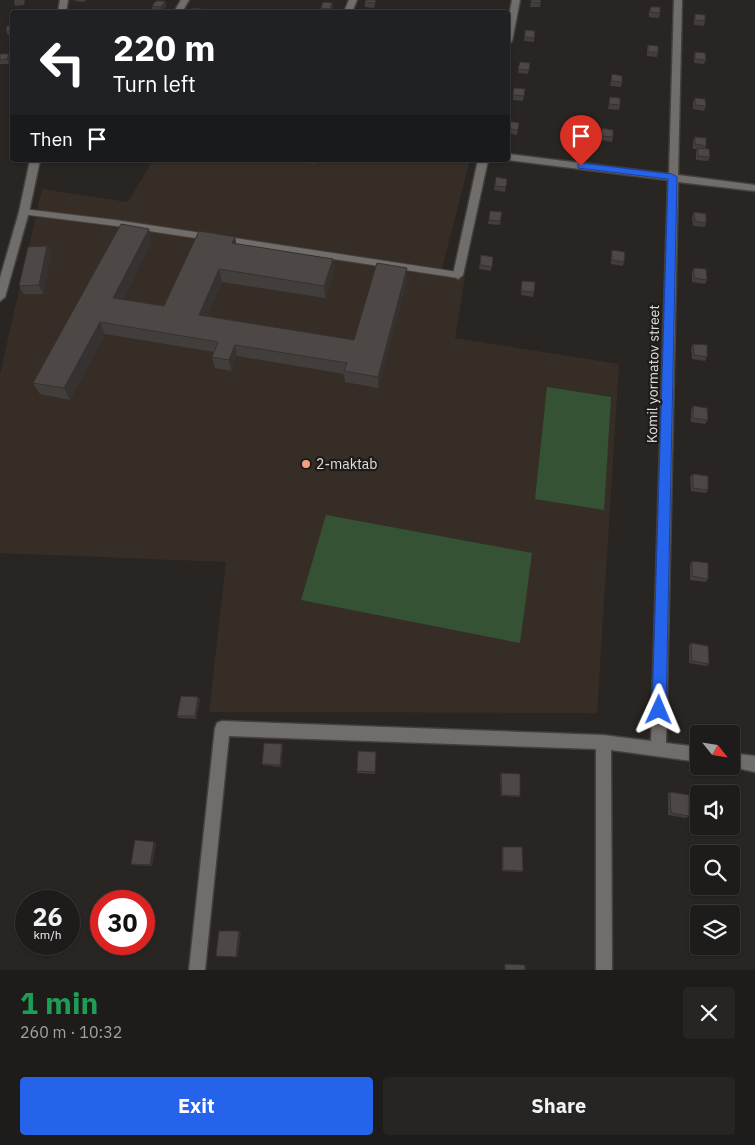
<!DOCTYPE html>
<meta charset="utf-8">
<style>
body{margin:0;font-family:"IBM Plex Sans",sans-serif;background:#262523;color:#f1f3f6;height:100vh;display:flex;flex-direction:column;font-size:19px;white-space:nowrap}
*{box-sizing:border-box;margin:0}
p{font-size:16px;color:#a1a1a2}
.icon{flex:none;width:28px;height:28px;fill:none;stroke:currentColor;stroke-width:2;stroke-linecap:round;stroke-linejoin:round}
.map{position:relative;height:970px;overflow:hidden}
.sheet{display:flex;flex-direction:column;background:#1e1c1a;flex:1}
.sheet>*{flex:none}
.guide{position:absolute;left:10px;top:10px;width:500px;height:152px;border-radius:5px;box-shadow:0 1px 4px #0004,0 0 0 1px #3c3a39;background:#202124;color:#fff;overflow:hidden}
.needle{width:32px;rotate:120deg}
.buttons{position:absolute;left:690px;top:725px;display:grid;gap:10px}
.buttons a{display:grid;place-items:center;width:50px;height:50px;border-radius:5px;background:#1e1c1a;box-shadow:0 1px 4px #0004,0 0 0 1px #3c3a39;font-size:25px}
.speed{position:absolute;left:15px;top:890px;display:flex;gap:10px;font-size:25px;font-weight:700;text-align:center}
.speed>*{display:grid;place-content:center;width:65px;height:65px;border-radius:50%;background:#1e1c1a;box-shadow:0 1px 4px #0004,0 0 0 1px #3c3a39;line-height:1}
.speed small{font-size:12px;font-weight:400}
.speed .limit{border:8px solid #d22;background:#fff;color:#111}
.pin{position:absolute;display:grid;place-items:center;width:42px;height:42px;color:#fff;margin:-51px -21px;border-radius:50% 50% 50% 0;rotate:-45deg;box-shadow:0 0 5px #0007}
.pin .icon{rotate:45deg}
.me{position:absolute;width:55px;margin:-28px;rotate:1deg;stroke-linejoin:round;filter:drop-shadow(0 0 4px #0008)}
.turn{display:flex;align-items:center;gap:18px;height:105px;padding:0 20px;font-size:22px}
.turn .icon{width:65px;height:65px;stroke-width:2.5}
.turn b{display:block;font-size:35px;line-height:42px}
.then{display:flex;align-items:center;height:48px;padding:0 20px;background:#0003;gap:10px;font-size:19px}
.round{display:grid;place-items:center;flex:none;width:52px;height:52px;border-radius:5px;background:#262523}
.summary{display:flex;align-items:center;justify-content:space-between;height:85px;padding:0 20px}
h1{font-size:30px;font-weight:800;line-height:38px;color:#1e9e55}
.primary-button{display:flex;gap:10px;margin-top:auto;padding:10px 20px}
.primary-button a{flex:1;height:58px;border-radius:5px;background:#2563eb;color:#fff;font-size:20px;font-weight:800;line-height:58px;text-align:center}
.primary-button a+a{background:#262523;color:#f1f3f6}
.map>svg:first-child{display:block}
.built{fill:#362d27}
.green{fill:#355334}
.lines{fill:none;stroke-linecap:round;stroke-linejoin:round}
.lane-casing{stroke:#43403e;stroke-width:2}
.street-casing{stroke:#43403e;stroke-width:3}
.secondary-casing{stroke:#43403e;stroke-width:3}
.lane{fill:#716d6a;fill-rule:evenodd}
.street{fill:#716d6a;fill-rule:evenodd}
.secondary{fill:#716d6a;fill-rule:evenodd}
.wall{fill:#423e3c}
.shaded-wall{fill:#363231}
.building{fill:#4d4846;stroke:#363231}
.route{fill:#2563eb;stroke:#184099}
.poi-dot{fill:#f1a17d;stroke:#1f1b19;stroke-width:2}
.labels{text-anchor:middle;stroke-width:4.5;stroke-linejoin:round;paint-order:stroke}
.street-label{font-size:14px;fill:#e1dfdd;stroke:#1f1b19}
.poi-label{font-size:14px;fill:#e1dfdd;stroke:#1f1b19;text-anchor:start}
</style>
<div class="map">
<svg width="755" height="970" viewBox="0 0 755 970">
<rect width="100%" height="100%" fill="#282522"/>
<polygon class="built" points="153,160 470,160 440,276 465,277 455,338 619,364 597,713 209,712 226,562 0,553 0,374 42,189 128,202"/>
<g class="green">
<polygon points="547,387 611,397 604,510 535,499"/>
<polygon points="326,515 532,553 520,643 301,600"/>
</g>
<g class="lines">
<defs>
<polygon id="lane" points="24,209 116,220 458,272 462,275 458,278 116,226 21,214 21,210"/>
<g id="street">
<polygon points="181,0 189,0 182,12 174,12"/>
<polygon points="349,0 357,0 352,12 344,12"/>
<polygon points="512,0 520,0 512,41 508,44 508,22"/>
<polygon points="674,0 682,0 678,175 755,185 755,191 678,182 666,743 699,747 699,762 611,750 612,970 596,970 596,749 229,736 205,970 189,970 215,728 217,723 222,721 603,735 651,741 668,180 508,160 508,154 669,174"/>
<polygon points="478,160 488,160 463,275 458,279 453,275"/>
<polygon points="731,753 755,756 755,772 728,766 731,766"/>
</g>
<g id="secondary">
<polygon points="60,0 68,0 66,12 58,12"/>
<polygon points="30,160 40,160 29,212 5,297 0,301 0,278 19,212"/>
</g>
</defs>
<use href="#lane" class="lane-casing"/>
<use href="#street" class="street-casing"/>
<use href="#secondary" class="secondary-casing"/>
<use href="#lane" class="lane"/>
<use href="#street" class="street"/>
<use href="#secondary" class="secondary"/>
</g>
<g class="wall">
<polygon points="14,0 25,0 24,5 15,6"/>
<polygon points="75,0 86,0 84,2 75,1"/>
<polygon points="376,0 374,8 365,7 365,2"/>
<polygon points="531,0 541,0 540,7 530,7"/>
<polygon points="165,1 166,6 162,12 153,11 152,6"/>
<polygon points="332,3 333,8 331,12 321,12 321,8"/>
<polygon points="651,7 660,13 659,18 649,17 649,11"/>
<polygon points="695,14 705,21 704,26 694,25 694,19"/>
<polygon points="12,26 12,35 8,35 6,31"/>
<polygon points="525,30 535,31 534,42 524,41"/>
<polygon points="648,45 658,52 657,57 647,56 647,49"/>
<polygon points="695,52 706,60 704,64 694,63 694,57"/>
<polygon points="0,54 11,58 9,64 0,64"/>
<polygon points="520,62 530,63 528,74 518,73"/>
<polygon points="612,74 622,82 621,87 610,86"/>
<polygon points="514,88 524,96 523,101 513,100"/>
<polygon points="610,97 620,105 619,110 608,109"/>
<polygon points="695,98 706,106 704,111 693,109 693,102"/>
<polygon points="519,123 517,135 508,133 508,124"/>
<polygon points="602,128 613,137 612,142 601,140"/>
<polygon points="695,137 706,146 705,149 710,157 708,161 696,160 696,152 697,149 693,149 693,141"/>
<polygon points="284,160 317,160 315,164"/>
<polygon points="496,177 507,179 505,192 494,190"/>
<polygon points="490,211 502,212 500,225 488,224"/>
<polygon points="694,212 706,223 705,227 693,226 692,217"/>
<polygon points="235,237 236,244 333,259 334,271 325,298 222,282 207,316 354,340 407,268 407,280 378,388 345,382 344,374 237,356 231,371 215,368 212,357 214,352 105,334 70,400 40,394 33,383 152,241 123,300 164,306"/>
<polygon points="47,246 51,254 43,294 24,294 19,286"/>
<polygon points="612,250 624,262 623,266 611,264 611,255"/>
<polygon points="481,255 493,257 491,271 479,269"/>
<polygon points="694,268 707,280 705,284 692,282 692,272"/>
<polygon points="522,281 534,292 533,297 521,295"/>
<polygon points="693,344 707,357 705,361 692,359 691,348"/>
<polygon points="693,406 708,420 705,424 691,422 691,410"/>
<polygon points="693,474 708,490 706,493 691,491 690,477"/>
<polygon points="692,561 708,579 706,582 690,580 690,564"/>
<polygon points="691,643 709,664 706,666 689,663 689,646"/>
<polygon points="200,699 196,719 179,718 177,716"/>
<polygon points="282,744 283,746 281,767 263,765 262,764"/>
<polygon points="376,752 375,774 357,773 357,771"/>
<polygon points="501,773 520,796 519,797 501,796 500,775"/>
<polygon points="670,792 689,816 686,818 668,815 668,793"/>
<polygon points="156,843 152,866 133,865 131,864"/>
<polygon points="503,847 523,871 521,872 502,871 502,848"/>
</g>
<g class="shaded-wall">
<polygon points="165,1 166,6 162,12 161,7"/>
<polygon points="332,3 333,8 330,12 330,9"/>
<polygon points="9,54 11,58 9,64 7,59"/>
<polygon points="149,229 152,241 118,310 113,298"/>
<polygon points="235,237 237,250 232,243"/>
<polygon points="47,246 51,254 43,294 39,285"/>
<polygon points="333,259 334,271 325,298 324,286"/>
<polygon points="407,268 407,280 378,388 378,377"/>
<polygon points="219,269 222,282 202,327 199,315"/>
<polygon points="100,322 105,334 70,400 64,388"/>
<polygon points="235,345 237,356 231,371 229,360"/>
<polygon points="198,697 200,699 196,719 195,716"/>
<polygon points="282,744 283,746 281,767 280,765"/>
<polygon points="154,842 156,843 152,866 150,865"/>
<polygon points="147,910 149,911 144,935 144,926"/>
<polygon points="239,931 241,932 238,957 236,957"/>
</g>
<g class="building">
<polygon points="366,0 376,0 374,3 365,2"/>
<polygon points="531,0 541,0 540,3 531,2"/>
<polygon points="156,1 165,1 161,7 152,6"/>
<polygon points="323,2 332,3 330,9 321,8"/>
<polygon points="651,7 660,7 660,13 650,12"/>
<polygon points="193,8 202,9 200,12 190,12"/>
<polygon points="486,10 495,11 495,12 485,12"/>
<polygon points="695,14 705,15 705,21 695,20"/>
<polygon points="7,26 12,26 12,31 6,31"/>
<polygon points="525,30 535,31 534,38 525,37"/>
<polygon points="648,45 658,46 658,52 648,52"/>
<polygon points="695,52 705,53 706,60 695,59"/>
<polygon points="0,54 9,54 7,59 0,60"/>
<polygon points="520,62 530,63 529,70 518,69"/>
<polygon points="612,74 622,76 622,82 611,81"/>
<polygon points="514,88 525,89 524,96 513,95"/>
<polygon points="610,97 620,98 620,105 609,104"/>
<polygon points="695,98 705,99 706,106 695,105"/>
<polygon points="508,121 519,123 518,130 508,129"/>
<polygon points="602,128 613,130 613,137 602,136"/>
<polygon points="695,137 706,138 706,146 695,144"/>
<polygon points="698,148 709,149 710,157 698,156"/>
<polygon points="496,177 507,179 506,187 495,186"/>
<polygon points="490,211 502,212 500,221 489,220"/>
<polygon points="694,212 706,214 706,223 695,221"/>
<polygon points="121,224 149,229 113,298 164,306 199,231 235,237 232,243 333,259 324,286 219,269 199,315 354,340 377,263 407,268 378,377 344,371 347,363 235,345 229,360 212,357 218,342 100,322 64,388 33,383"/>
<polygon points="47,246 39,285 19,286 28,247"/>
<polygon points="612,250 625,252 624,262 612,260"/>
<polygon points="481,255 493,257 492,267 480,265"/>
<polygon points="694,268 706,269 707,280 694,278"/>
<polygon points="522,281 535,282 534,292 521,291"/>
<polygon points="693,344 707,345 707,357 694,355"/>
<polygon points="693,406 707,408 708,420 693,418"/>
<polygon points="693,474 708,476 708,490 693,488"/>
<polygon points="692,561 708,563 708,579 692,576"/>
<polygon points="691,643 708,646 709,664 692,661"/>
<polygon points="181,696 198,697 195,716 177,716"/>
<polygon points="264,743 282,744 280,765 262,764"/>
<polygon points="358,751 376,752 375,772 357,771"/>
<polygon points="501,773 520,774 520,796 502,795"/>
<polygon points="670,792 689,795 689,816 671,813"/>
<polygon points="135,840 154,842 150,865 131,864"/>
<polygon points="503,847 522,847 523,871 503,870"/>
<polygon points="144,910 147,910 144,926"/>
<polygon points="219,931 239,931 236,957 216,956"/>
<polygon points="505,964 525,965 525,970 505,970"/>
</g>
<polygon class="route" points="581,163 672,174 677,177 666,710 664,714 659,716 654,714 652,710 668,179 578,168 578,164"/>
<circle class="poi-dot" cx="306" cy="464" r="5"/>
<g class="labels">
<g class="street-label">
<text transform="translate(653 374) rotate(-89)" y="5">Komil yormatov street</text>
</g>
<g class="poi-label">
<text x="316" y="469">2-maktab</text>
</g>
</g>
</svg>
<div class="buttons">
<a><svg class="needle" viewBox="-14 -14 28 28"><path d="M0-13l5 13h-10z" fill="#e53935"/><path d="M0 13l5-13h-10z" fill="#a1a1a2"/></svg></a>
<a><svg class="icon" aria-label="sound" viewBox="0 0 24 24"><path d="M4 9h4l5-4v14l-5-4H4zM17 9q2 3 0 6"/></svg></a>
<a><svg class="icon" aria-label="search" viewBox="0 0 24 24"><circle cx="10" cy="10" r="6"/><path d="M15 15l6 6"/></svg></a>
<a><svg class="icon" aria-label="layers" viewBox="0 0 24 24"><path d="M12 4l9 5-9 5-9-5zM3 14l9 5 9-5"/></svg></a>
</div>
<div class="speed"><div>26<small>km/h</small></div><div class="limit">30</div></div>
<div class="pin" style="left:581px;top:166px;background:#d93025"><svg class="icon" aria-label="arrive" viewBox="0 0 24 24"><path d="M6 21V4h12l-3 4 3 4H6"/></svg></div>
<svg class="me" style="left:659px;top:710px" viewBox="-20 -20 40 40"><path d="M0-17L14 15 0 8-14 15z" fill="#2563eb" stroke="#fff" stroke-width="4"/></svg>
<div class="guide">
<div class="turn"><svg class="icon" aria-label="left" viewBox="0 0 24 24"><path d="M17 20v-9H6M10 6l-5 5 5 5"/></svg><div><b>220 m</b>Turn left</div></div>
<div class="then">Then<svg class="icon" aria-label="arrive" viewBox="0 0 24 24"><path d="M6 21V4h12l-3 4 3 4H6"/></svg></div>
</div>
</div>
<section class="sheet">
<div class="summary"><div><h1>1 min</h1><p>260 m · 10:32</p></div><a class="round"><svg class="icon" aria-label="close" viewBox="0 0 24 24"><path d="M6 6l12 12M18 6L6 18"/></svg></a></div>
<div class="primary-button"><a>Exit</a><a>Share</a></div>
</section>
